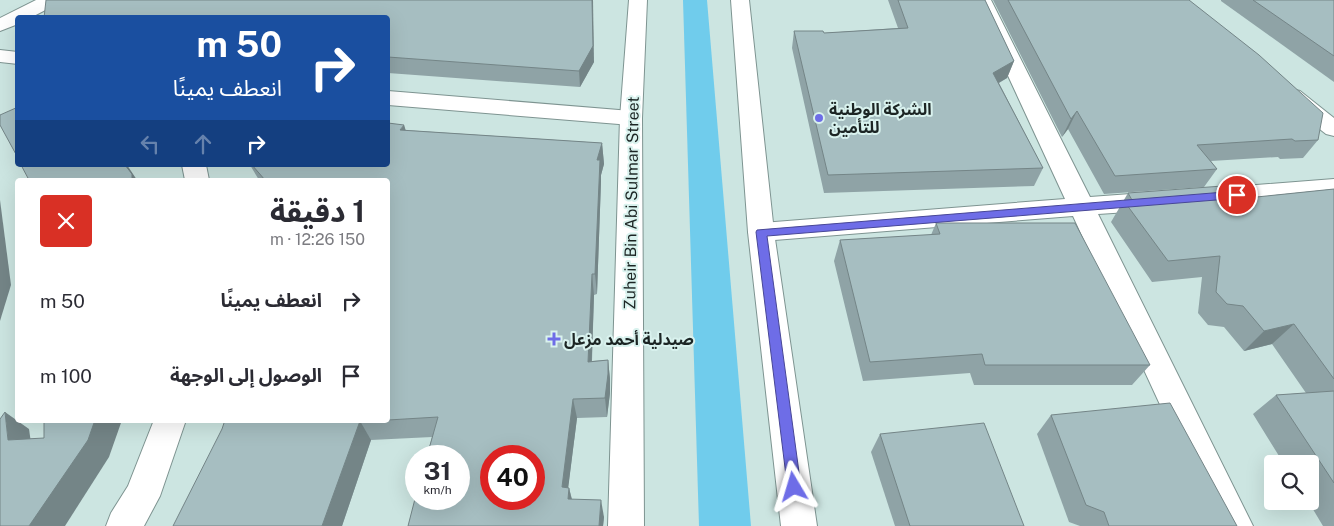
<!DOCTYPE html>
<html lang="ar">
<meta charset="utf-8">
<style>
body{margin:0;font-family:"Public Sans","Noto Sans Arabic",sans-serif;background:#f2f2f3;color:#2b2b33;direction:rtl;height:100vh;display:flex;flex-direction:column;font-size:19px;white-space:nowrap}
*{box-sizing:border-box;margin:0}
p{font-size:16px;color:#7c7c81}
.icon{flex:none;width:28px;height:28px;fill:none;stroke:currentColor;stroke-width:2;stroke-linecap:round;stroke-linejoin:round}
.map{position:relative;flex:1;overflow:hidden;direction:ltr}
.drawer{position:absolute;left:15px;top:178px;width:375px;height:245px;display:flex;flex-direction:column;background:#fff;border-radius:5px;box-shadow:0 5px 20px #0002;direction:rtl}
.drawer>*{flex:none}
.top-card{position:absolute;left:15px;top:15px;width:375px;height:152px;border-radius:5px;box-shadow:0 5px 20px #0002;direction:rtl;background:#1a4fa0;color:#fff;overflow:hidden}
.tools{position:absolute;left:1264px;top:455px;display:grid;gap:10px}
.tools a{display:grid;place-items:center;width:55px;height:55px;border-radius:5px;background:#fff;box-shadow:0 5px 20px #0002;font-size:25px}
.speed{position:absolute;left:405px;top:445px;display:flex;gap:10px;font-size:25px;font-weight:700;text-align:center}
.speed>*{display:grid;place-content:center;width:65px;height:65px;border-radius:50%;background:#fff;box-shadow:0 5px 20px #0002;line-height:1}
.speed small{font-size:12px;font-weight:400}
.speed .limit{border:8px solid #d22;background:#fff;color:#111}
.pin{position:absolute;display:grid;place-items:center;width:42px;height:42px;color:#fff;margin:-21px;border:2px solid #fff;border-radius:50%;box-shadow:0 1px 5px #0007}
.me{position:absolute;width:55px;margin:-28px;rotate:353deg;stroke-linejoin:round;filter:drop-shadow(0 0 4px #0008)}
.turn{display:flex;align-items:center;gap:18px;height:105px;padding:0 25px;font-size:22px}
.turn .icon{width:65px;height:65px;stroke-width:2.5}
.turn b{display:block;font-size:35px;line-height:42px}
.lanes{display:flex;align-items:center;height:48px;padding:0 25px;background:#0003;justify-content:center;gap:25px;direction:ltr}
.lanes .off{opacity:.35}
.round{display:grid;place-items:center;flex:none;width:52px;height:52px;border-radius:5px;background:#f2f2f3}
.summary{display:flex;align-items:center;justify-content:space-between;height:85px;padding:0 25px}
h1{font-size:30px;font-weight:700;line-height:38px}
ul{padding:0;list-style:none}
li{display:flex;align-items:center;gap:15px;height:75px;padding:0 25px}
li div{flex:1}
li b{display:block;font-size:19px}
li em{font-style:normal}
.map>svg:first-child{display:block}
.water{fill:#70ccec}
.lines{fill:none;stroke-linecap:round;stroke-linejoin:round}
.minor-casing{stroke:#7e9491;stroke-width:2}
.tertiary-casing{stroke:#7e9491;stroke-width:2}
.minor{fill:#fff;fill-rule:evenodd}
.tertiary{fill:#fff;fill-rule:evenodd}
.wall{fill:#8fa3a6}
.shaded-wall{fill:#748587}
.building{fill:#a6bec1;stroke:#748587;fill-rule:evenodd}
.route{fill:#6e6de7;stroke:#484796}
.poi-dot{fill:#6e6de7;stroke:#d9f2ee;stroke-width:2}
.labels{text-anchor:middle;stroke-width:4;stroke-linejoin:round;paint-order:stroke}
.poi-label{font-size:16px;font-weight:bold;fill:#1c2524;stroke:#d9f2ee;text-anchor:start}
.street-label{font-size:16px;fill:#1c2524;stroke:#d9f2ee}
</style>
<div class="map">
<svg width="1334" height="526" viewBox="0 0 1334 526">
<rect width="100%" height="100%" fill="#cce5e1"/>
<polygon class="water" points="683,0 707,0 751,526 699,526"/>
<g class="lines">
<defs>
<g id="minor">
<polygon points="973,0 991,0 1090,197 1158,192 1167,195 1171,201 1167,207 1158,210 1098,214 1253,526 1216,526 1073,216 761,241 752,239 748,232 752,225 761,223 1065,199"/>
<polygon points="0,50 18,52 18,64 0,62"/>
<polygon points="1292,89 1300,91 1334,118 1334,136 1326,134 1284,101 1281,96 1284,91"/>
<polygon points="388,91 631,111 639,113 642,118 639,123 631,125 388,105"/>
<polygon points="182,165 206,165 209,180 185,180"/>
<polygon points="1334,179 1334,195 1206,207 1197,204 1193,198 1197,192 1206,189"/>
<polygon points="154,420 186,420 160,496 144,526 106,526 111,513 128,486"/>
</g>
<g id="tertiary">
<polygon points="36,0 59,0 57,4 30,18 18,18 18,24 0,31 0,18"/>
<polygon points="629,0 647,0 642,118 644,526 608,526 620,118"/>
<polygon points="731,0 749,0 774,232 817,526 781,526 748,232"/>
</g>
</defs>
<use href="#minor" class="minor-casing"/>
<use href="#tertiary" class="tertiary-casing"/>
<use href="#minor" class="minor"/>
<use href="#tertiary" class="tertiary"/>
</g>
<g class="wall">
<polygon points="888,0 985,0 1014,61 1007,78 999,83 1043,168 1034,186 824,193 792,48 794,31 824,33 898,28"/>
<polygon points="993,0 1189,0 1318,140 1303,158 1280,159 1278,157 1211,161 1217,169 1204,187 1104,194 1068,129 1062,137"/>
<polygon points="1221,0 1334,0 1334,82 1221,1"/>
<polygon points="388,18 594,62 580,87 388,73"/>
<polygon points="404,125 405,130 602,143 604,164 601,175 601,181 597,294 594,295 592,361 608,360 610,379 610,393 607,417 577,418 568,488 569,488 572,499 604,517 603,526 408,526 432,437 371,440 342,526 173,526 388,180 259,180 250,165 388,165"/>
<polygon points="1334,189 1334,526 1323,526 1308,501 1310,501 1310,464 1284,464 1253,414 1276,395 1306,393 1272,344 1244,351 1224,327 1208,325 1198,313 1202,277 1152,282 1111,222 1128,193 1247,198"/>
<polygon points="936,223 1150,365 1132,385 974,385 970,373 863,381 834,261 840,240 931,235"/>
<polygon points="1051,415 1237,526 1080,526 1069,522 1037,434"/>
<polygon points="880,434 1024,526 895,526 871,452"/>
</g>
<g class="shaded-wall">
<polygon points="592,0 593,0 594,62 580,87 579,71"/>
<polygon points="1014,61 1007,78 986,90 993,73"/>
<polygon points="1077,111 1068,129 1062,137 1071,119"/>
<polygon points="404,125 411,146 400,130"/>
<polygon points="602,143 604,164 601,175 601,181 597,294 595,274 597,160"/>
<polygon points="125,165 127,165 137,180 132,180"/>
<polygon points="0,200 11,285 0,321"/>
<polygon points="592,274 594,295 591,381 588,362"/>
<polygon points="1294,324 1272,344 1244,351 1264,331"/>
<polygon points="608,360 610,379 610,393 607,417 605,398"/>
<polygon points="573,399 577,418 566,505 562,487"/>
<polygon points="5,412 29,429 33,457 8,440"/>
<polygon points="95,420 122,420 109,457 65,526 29,526"/>
<polygon points="360,421 371,440 342,526 322,526"/>
<polygon points="569,488 573,505 568,499"/>
<polygon points="601,500 604,517 603,526 599,526"/>
</g>
<g class="building">
<polygon points="46,0 592,0 593,46 579,71 388,57 388,18 44,18"/>
<polygon points="898,0 985,0 1014,61 993,73 1043,168 828,175 794,31 823,31 824,33 908,28"/>
<polygon points="1008,0 1189,0 1259,55 1323,113 1318,140 1295,141 1292,139 1197,145 1217,169 1115,176 1077,111 1071,119"/>
<polygon points="1253,0 1334,0 1334,56"/>
<polygon points="18,107 18,158 0,125 0,115"/>
<path d="M388,123L404,125L400,130L602,143L597,160H600L595,274H592L588,362L608,360V374L605,398L573,399L562,487L569,488L568,499L601,500L599,526H408L416,495V499H459V456H427L438,417L388,420V180H265L252,165H388ZM491,456H534V499H491Z"/>
<polygon points="21,165 125,165 132,174 132,180 29,180"/>
<polygon points="1236,185 1247,198 1334,189 1334,379 1294,324 1264,331 1243,306 1227,304 1216,292 1220,256 1168,261 1124,201 1132,200 1128,193"/>
<polygon points="936,223 1075,223 1150,365 985,365 982,354 870,362 840,240 940,234"/>
<polygon points="1334,391 1334,483 1276,395"/>
<polygon points="1170,403 1237,526 1109,526 1104,512 1086,505 1051,415"/>
<polygon points="5,412 8,440 44,438 44,420 95,420 88,440 29,526 0,526 0,419"/>
<polygon points="225,420 385,420 360,421 322,526 173,526 222,429"/>
<polygon points="984,423 1024,526 910,526 880,434"/>
</g>
<polygon class="route" points="1237,191 1242,195 1241,198 767,236 801,487 799,492 794,494 788,492 756,232 757,230"/>
<g class="poi-dot">
<circle cx="819" cy="118" r="5"/>
<path d="M551.5 331.5h5v5h5v5h-5v5h-5v-5h-5v-5h5z"/>
</g>
<g class="labels">
<g class="poi-label">
<text x="829" y="115">الشركة الوطنية<tspan x="829" dy="18">للتأمين</tspan></text>
<text x="564" y="345">صيدلية أحمد مزعل</text>
</g>
<g class="street-label">
<text transform="translate(631 203) rotate(-89)" y="6">Zuheir Bin Abi Sulmar Street</text>
</g>
</g>
</svg>
<div class="tools">
<a><svg class="icon" aria-label="search" viewBox="0 0 24 24"><circle cx="10" cy="10" r="6"/><path d="M15 15l6 6"/></svg></a>
</div>
<div class="speed"><div>31<small>km/h</small></div><div class="limit">40</div></div>
<div class="pin" style="left:1237px;top:195px;background:#d93025"><svg class="icon" aria-label="arrive" viewBox="0 0 24 24"><path d="M6 21V4h12l-3 4 3 4H6"/></svg></div>
<svg class="me" style="left:794px;top:487px" viewBox="-20 -20 40 40"><path d="M0-17L14 15 0 8-14 15z" fill="#6e6de7" stroke="#fff" stroke-width="4"/></svg>
<div class="top-card">
<div class="turn"><svg class="icon" aria-label="right" viewBox="0 0 24 24"><path d="M7 20v-9h11M14 6l5 5-5 5"/></svg><div><b>50 m</b>انعطف يمينًا</div></div>
<div class="lanes"><svg class="icon off" aria-label="left" viewBox="0 0 24 24"><path d="M17 20v-9H6M10 6l-5 5 5 5"/></svg><svg class="icon off" aria-label="ahead" viewBox="0 0 24 24"><path d="M12 20V5M6 11l6-6 6 6"/></svg><svg class="icon" aria-label="right" viewBox="0 0 24 24"><path d="M7 20v-9h11M14 6l5 5-5 5"/></svg></div>
</div>
<section class="drawer">
<div class="summary"><div><h1>1 دقيقة</h1><p>150 m · 12:26</p></div><a class="round" style="background:#d93025;color:#fff"><svg class="icon" aria-label="close" viewBox="0 0 24 24"><path d="M6 6l12 12M18 6L6 18"/></svg></a></div>
<ul>
<li><svg class="icon" aria-label="right" viewBox="0 0 24 24"><path d="M7 20v-9h11M14 6l5 5-5 5"/></svg><div><b>انعطف يمينًا</b></div><em>50 m</em></li>
<li><svg class="icon" aria-label="arrive" viewBox="0 0 24 24"><path d="M6 21V4h12l-3 4 3 4H6"/></svg><div><b>الوصول إلى الوجهة</b></div><em>100 m</em></li>
</ul>
</section>
</div>
